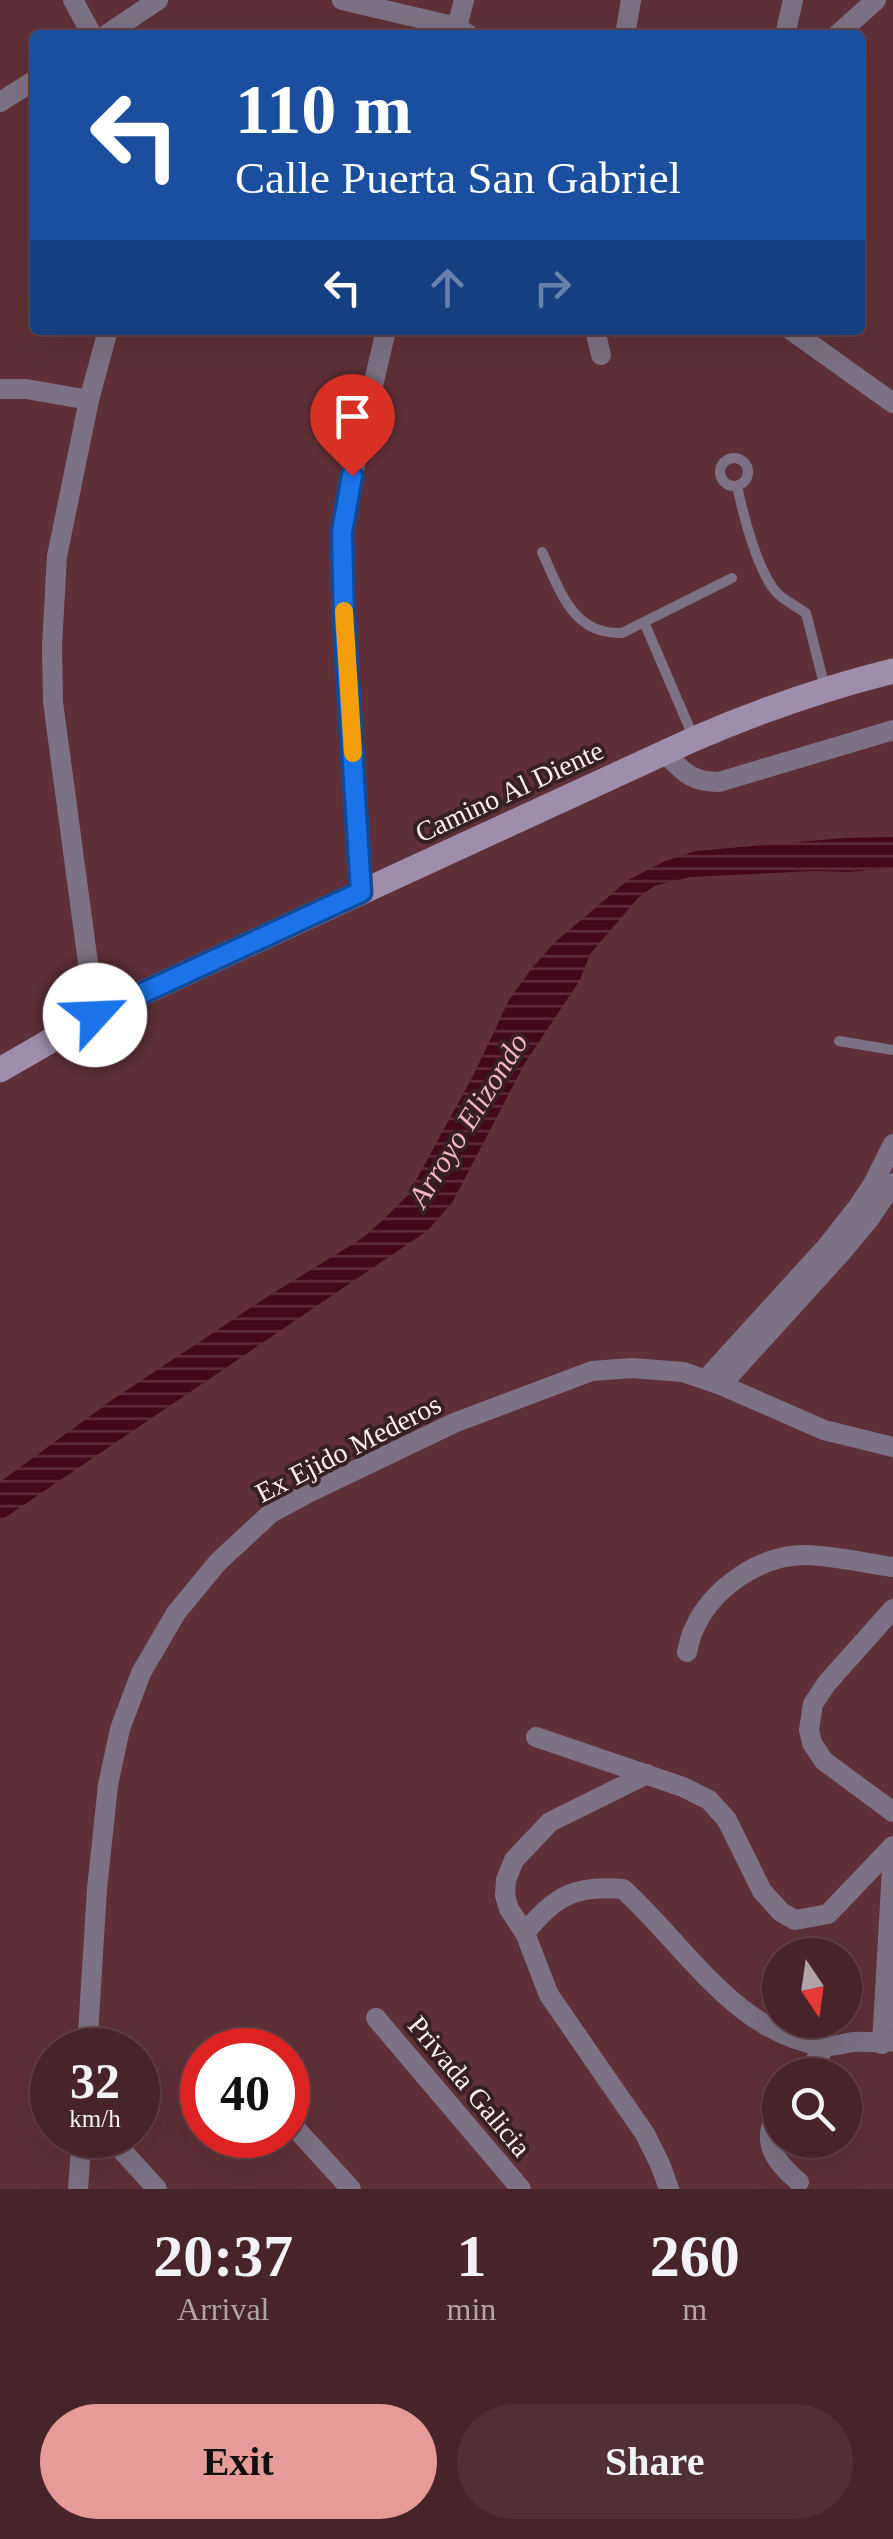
<!DOCTYPE html>
<style>
body{margin:0;font-family:Georgia,serif;background:#513035;color:#f1f3f6;height:100vh;display:flex;flex-direction:column;font-size:38px;white-space:nowrap}
*{box-sizing:border-box;margin:0}
p{font-size:32px;color:#b0a4a8}
.icon{flex:none;width:55px;height:55px;fill:none;stroke:currentColor;stroke-width:2;stroke-linecap:round;stroke-linejoin:round}
.map{position:relative;height:2189px;overflow:hidden}
.panel{display:flex;flex-direction:column;background:#472429;flex:1}
.panel>*{flex:none}
.guide{position:absolute;left:30px;top:30px;width:835px;height:305px;border-radius:10px;box-shadow:0 10px 40px #0002,0 0 0 2px #5f4146;background:#1a4fa0;color:#fff;overflow:hidden}
.needle{width:65px;rotate:167deg}
.controls{position:absolute;left:762px;top:1938px;display:grid;gap:20px}
.controls a{display:grid;place-items:center;width:100px;height:100px;border-radius:50%;background:#472429;box-shadow:0 10px 40px #0002,0 0 0 2px #5f4146;font-size:50px}
.speed{position:absolute;left:30px;top:2028px;display:flex;gap:20px;font-size:50px;font-weight:700;text-align:center}
.speed>*{display:grid;place-content:center;width:130px;height:130px;border-radius:50%;background:#472429;box-shadow:0 10px 40px #0002,0 0 0 2px #5f4146;line-height:1}
.speed small{font-size:25px;font-weight:400}
.speed .limit{border:15px solid #d22;background:#fff;color:#111}
.pin{position:absolute;display:grid;place-items:center;width:85px;height:85px;color:#fff;margin:-102px -42px;border-radius:50% 50% 50% 0;rotate:-45deg;box-shadow:0 0 10px #0007}
.pin .icon{rotate:45deg}
.me{position:absolute;width:110px;margin:-55px;rotate:65deg;stroke-linejoin:round;filter:drop-shadow(0 0 8px #0008)}
.turn{display:flex;align-items:center;gap:35px;height:210px;padding:0 40px;font-size:45px}
.turn .icon{width:130px;height:130px;stroke-width:2.5}
.turn b{display:block;font-size:70px;line-height:85px}
.lanes{display:flex;align-items:center;height:95px;padding:0 40px;background:#0003;justify-content:center;gap:50px;direction:ltr}
.lanes .off{opacity:.35}
.eta{display:flex;justify-content:space-evenly;align-items:center;height:170px;text-align:center}
.eta b{font-size:60px;font-weight:800;line-height:70px}
.button{display:flex;gap:20px;margin-top:auto;padding:20px 40px}
.button a{flex:1;height:115px;border-radius:60px;background:#e69b98;color:#111;font-size:40px;font-weight:800;line-height:115px;text-align:center}
.button a+a{background:#513035;color:#f1f3f6}
.map>svg:first-child{display:block}
.water{fill:url(#water-rules)}
.lines{fill:none;stroke-linecap:round;stroke-linejoin:round}
.lane{stroke:#7d7285;stroke-width:10}
.street{stroke:#7d7285;stroke-width:20}
.secondary{stroke:#9e8eab;stroke-width:25}
.route-casing{stroke:#114b97;stroke-width:25}
.route{stroke:#1a73e8;stroke-width:18}
.slow{stroke:#f59e0b;stroke-width:18}
.labels{text-anchor:middle;stroke-width:8;stroke-linejoin:round;paint-order:stroke}
.street-label{font-size:28px;fill:#fdf1f2;stroke:#362023}
.water-label{font-size:30px;font-style:italic;fill:#f3b6be;stroke:#362023}
</style>
<div class="map">
<svg width="893" height="2189" viewBox="0 0 893 2189">
<defs>
<pattern id="water-rules" width="6" height="5" patternUnits="userSpaceOnUse" patternTransform="scale(2.5)"><rect width="6" height="5" fill="#430819"/><path d="M0 2.5h6" fill="none" stroke="#5f2c3b"/></pattern>
</defs>
<rect width="100%" height="100%" fill="#5f3037"/>
<polygon class="water" points="893,837 893,868 849,872 813,871 690,877 654,886 638,898 590,954 580,980 525,1063 452,1203 427,1231 0,1521 0,1482 112,1400 267,1297 361,1239 382,1221 408,1195 474,1074 509,1000 532,968 554,943 628,880 663,862 696,851 844,838"/>
<g class="lines">
<g class="lane">
<circle cx="734" cy="472" r="14"/>
<path d="M737,486C743,514 758,574 778,594C786,601 797,607 806,613L825,688"/>
<path d="M542,552C560,590 572,635 622,633L732,578"/>
<polyline points="644,622 693,736"/>
<polyline points="839,1041 893,1050"/>
</g>
<g class="street">
<polyline points="73,0 92,35"/>
<polyline points="342,0 457,27 469,35"/>
<polyline points="457,27 464,0"/>
<polyline points="106,35 158,0"/>
<polyline points="625,35 631,0"/>
<polyline points="785,35 793,0"/>
<polyline points="837,35 876,0"/>
<polyline points="0,102 35,80"/>
<polyline points="595,330 601,355"/>
<polyline points="791,330 893,403"/>
<polyline points="0,389 26,389 89,400"/>
<path d="M664,752C683,771 690,782 719,782L893,730"/>
<polyline points="361,892 344,620 343,532 352,476 386,330"/>
<polyline points="95,1015 53,702 52,646 57,556 89,400 108,330"/>
<polyline points="706,1379 828,1245 857,1208 873,1184 893,1144"/>
<polyline points="721,1385 840,1254 870,1218 893,1183"/>
<polyline points="893,1609 827,1683 813,1704 809,1730 812,1743 824,1761 893,1812"/>
<path d="M687,1652C689,1645 690,1636 694,1629C712,1588 761,1554 807,1555C835,1556 865,1563 893,1567"/>
<polyline points="536,1737 683,1787 709,1800 727,1820 762,1891 781,1912 795,1920 828,1914 893,1846"/>
<polyline points="647,1774 550,1822 514,1860 506,1880 505,1895 509,1909 525,1933 549,1995 645,2134 660,2164 669,2189"/>
<path d="M525,1933C554,1896 575,1885 623,1889C684,1944 735,2033 823,2046C833,2047 844,2043 854,2042C868,2041 880,2044 893,2041"/>
<polyline points="376,2018 521,2189"/>
<polyline points="882,2044 893,1851"/>
<polyline points="87,2050 97,1889 108,1785 120,1729 141,1673 176,1613 218,1562 271,1513 308,1493 454,1423 592,1371 632,1368 683,1372 721,1385 824,1430 893,1447"/>
<polyline points="805,2075 826,2046"/>
<path d="M780,2110C758,2140 775,2162 799,2182"/>
<polyline points="288,2120 351,2189"/>
<polyline points="108,2135 157,2189"/>
<polyline points="78,2189 82,2135"/>
</g>
<path class="secondary" d="M0,1070L95,1015L694,739C759,711 824,688 893,671"/>
</g>
<g class="lines">
<defs>
<polyline id="route" points="95,1015 361,892 344,620 342,532 352,476"/>
</defs>
<use href="#route" class="route-casing"/>
<use href="#route" class="route"/>
<polyline class="slow" points="344,611 353,753"/>
</g>
<g class="labels">
<g class="street-label">
<text transform="translate(509 791) rotate(-25)" y="10">Camino Al Diente</text>
<text transform="translate(348 1448) rotate(-27)" y="10">Ex Ejido Mederos</text>
<text transform="translate(470 2086) rotate(50)" y="10">Privada Galicia</text>
</g>
<g class="water-label">
<text transform="translate(468 1120) rotate(-58)" y="10">Arroyo Elizondo</text>
</g>
</g>
</svg>
<div class="controls">
<a><svg class="needle" viewBox="-14 -14 28 28"><path d="M0-13l5 13h-10z" fill="#e53935"/><path d="M0 13l5-13h-10z" fill="#b0a4a8"/></svg></a>
<a><svg class="icon" aria-label="search" viewBox="0 0 24 24"><circle cx="10" cy="10" r="6"/><path d="M15 15l6 6"/></svg></a>
</div>
<div class="speed"><div>32<small>km/h</small></div><div class="limit">40</div></div>
<div class="pin" style="left:352px;top:476px;background:#d93025"><svg class="icon" aria-label="arrive" viewBox="0 0 24 24"><path d="M6 21V4h12l-3 4 3 4H6"/></svg></div>
<svg class="me" style="left:95px;top:1015px" viewBox="-20 -20 40 40"><circle r="19" fill="#fff"/><path d="M0-13L10 11 0 6-10 11z" fill="#1a73e8"/></svg>
<div class="guide">
<div class="turn"><svg class="icon" aria-label="left" viewBox="0 0 24 24"><path d="M17 20v-9H6M10 6l-5 5 5 5"/></svg><div><b>110 m</b>Calle Puerta San Gabriel</div></div>
<div class="lanes"><svg class="icon" aria-label="left" viewBox="0 0 24 24"><path d="M17 20v-9H6M10 6l-5 5 5 5"/></svg><svg class="icon off" aria-label="ahead" viewBox="0 0 24 24"><path d="M12 20V5M6 11l6-6 6 6"/></svg><svg class="icon off" aria-label="right" viewBox="0 0 24 24"><path d="M7 20v-9h11M14 6l5 5-5 5"/></svg></div>
</div>
</div>
<section class="panel">
<div class="eta">
<div><b>20:37</b><p>Arrival</p></div>
<div><b>1</b><p>min</p></div>
<div><b>260</b><p>m</p></div>
</div>
<div class="button"><a>Exit</a><a>Share</a></div>
</section>
